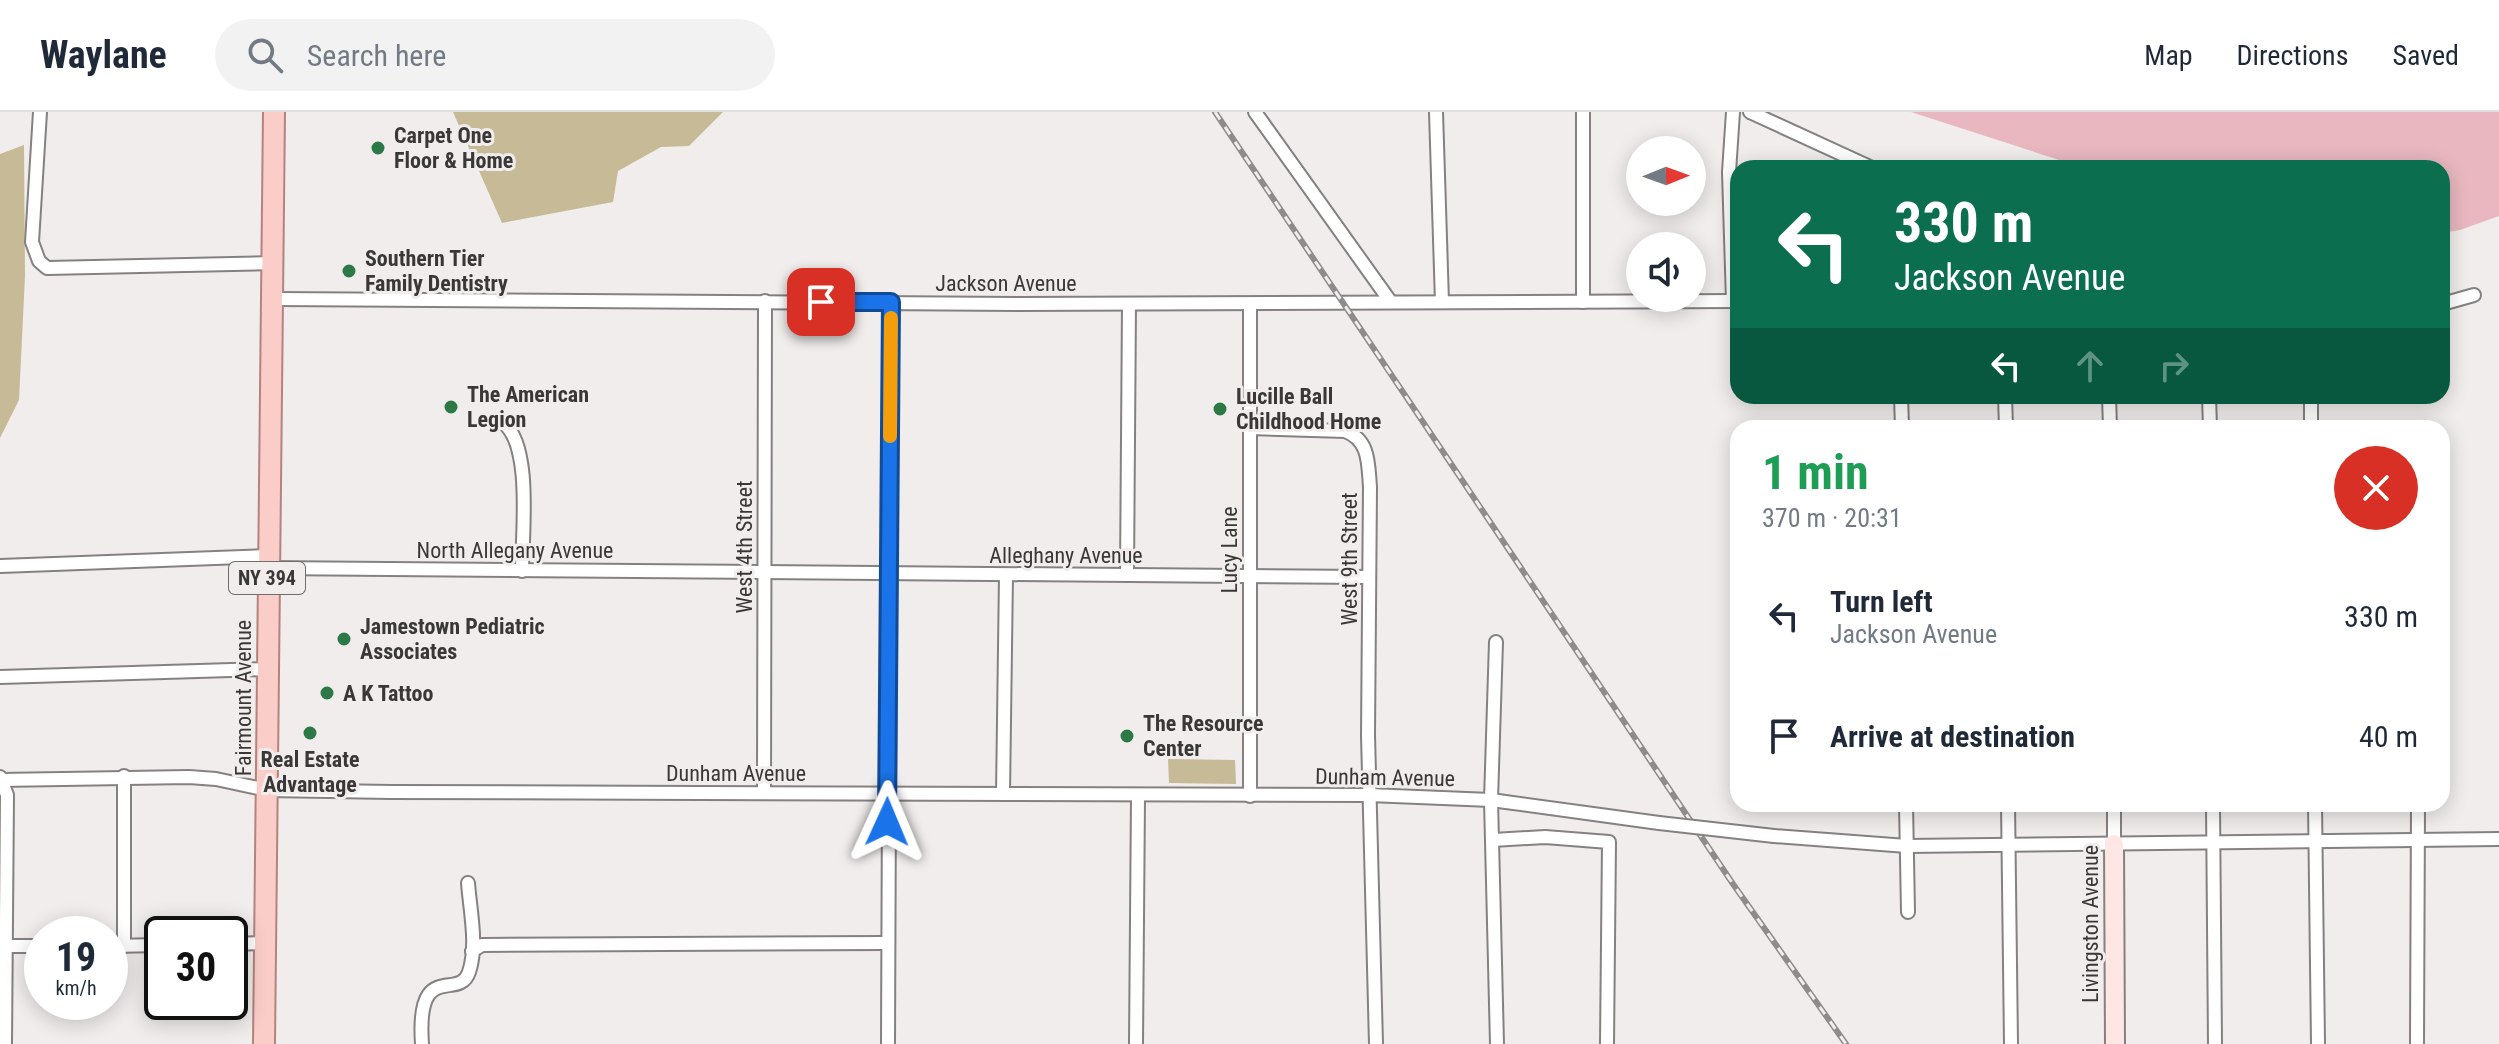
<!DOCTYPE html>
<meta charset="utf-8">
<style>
body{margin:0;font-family:"Roboto Condensed",sans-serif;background:#f2f2f3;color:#1f2937;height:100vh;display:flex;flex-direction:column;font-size:30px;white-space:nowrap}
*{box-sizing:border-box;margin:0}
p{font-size:26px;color:#747a83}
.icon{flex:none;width:44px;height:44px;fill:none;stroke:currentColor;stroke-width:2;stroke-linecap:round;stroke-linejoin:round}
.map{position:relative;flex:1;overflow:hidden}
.panel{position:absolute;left:1730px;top:308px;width:720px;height:392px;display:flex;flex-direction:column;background:#fff;border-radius:24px;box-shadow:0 4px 20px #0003}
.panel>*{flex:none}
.hud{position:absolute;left:1730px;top:48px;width:720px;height:244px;border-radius:24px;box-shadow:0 4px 20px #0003;background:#0b6e4f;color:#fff;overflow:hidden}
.needle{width:52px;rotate:89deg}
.tools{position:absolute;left:1626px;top:24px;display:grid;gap:16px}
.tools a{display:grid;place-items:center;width:80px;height:80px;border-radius:50%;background:#fff;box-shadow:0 4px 20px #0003;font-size:40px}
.speed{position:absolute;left:24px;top:804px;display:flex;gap:16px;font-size:40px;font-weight:700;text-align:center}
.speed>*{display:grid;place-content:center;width:104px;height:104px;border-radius:50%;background:#fff;box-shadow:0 4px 20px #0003;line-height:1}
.speed small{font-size:20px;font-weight:400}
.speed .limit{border:4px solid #111;border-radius:12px;background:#fff;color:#111}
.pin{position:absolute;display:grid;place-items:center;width:68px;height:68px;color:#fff;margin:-34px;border-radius:16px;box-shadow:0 4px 12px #0006}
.me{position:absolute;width:88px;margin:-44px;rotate:1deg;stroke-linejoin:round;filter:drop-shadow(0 0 6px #0008)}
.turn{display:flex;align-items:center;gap:28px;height:168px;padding:0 32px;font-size:36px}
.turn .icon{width:104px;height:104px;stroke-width:2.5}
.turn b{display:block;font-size:56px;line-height:68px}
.lanes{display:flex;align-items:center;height:76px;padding:0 32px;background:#0003;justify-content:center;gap:40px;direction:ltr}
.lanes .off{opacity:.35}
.round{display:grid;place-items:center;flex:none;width:84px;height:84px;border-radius:42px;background:#f2f2f3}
.headline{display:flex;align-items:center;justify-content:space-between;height:136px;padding:0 32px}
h1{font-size:48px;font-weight:700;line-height:60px;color:#1e9e55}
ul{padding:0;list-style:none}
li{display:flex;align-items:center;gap:24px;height:120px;padding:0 32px}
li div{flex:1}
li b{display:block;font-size:30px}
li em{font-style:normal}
header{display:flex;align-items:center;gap:48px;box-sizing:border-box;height:112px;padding:0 40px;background:#fff;border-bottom:2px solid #e0e1e3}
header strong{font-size:38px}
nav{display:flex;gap:44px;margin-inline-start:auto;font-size:28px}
.search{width:560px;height:72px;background:#f2f2f3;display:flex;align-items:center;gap:20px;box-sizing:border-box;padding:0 28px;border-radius:44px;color:#747a83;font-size:30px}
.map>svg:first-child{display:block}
.green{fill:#c7ba97}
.water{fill:#e9b7c0}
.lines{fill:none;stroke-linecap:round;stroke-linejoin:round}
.street-casing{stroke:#848180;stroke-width:16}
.secondary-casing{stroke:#848180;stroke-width:22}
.primary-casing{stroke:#b4837d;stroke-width:24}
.street{stroke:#fff;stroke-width:12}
.secondary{stroke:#fde6e3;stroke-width:18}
.primary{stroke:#facdc8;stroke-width:20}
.rail-casing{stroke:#8e8c8b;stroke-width:6}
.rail{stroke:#f0edec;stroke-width:3;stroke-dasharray:9;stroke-linecap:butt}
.street-bridge-casing{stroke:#848180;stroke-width:16;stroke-linecap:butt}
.street-bridge{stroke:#fff;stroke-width:12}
.route-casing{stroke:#114b97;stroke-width:20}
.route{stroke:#1a73e8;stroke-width:14}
.slow{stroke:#f59e0b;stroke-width:14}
.poi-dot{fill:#2c7947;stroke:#f0edec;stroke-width:3}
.labels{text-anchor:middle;stroke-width:6;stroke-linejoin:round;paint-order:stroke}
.shield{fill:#f0edec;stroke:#706e6d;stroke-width:2}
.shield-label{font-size:20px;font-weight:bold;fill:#393837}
.poi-label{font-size:22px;font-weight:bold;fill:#393837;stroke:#f0edec;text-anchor:start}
.street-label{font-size:22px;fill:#393837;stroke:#f0edec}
</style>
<header>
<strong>Waylane</strong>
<div class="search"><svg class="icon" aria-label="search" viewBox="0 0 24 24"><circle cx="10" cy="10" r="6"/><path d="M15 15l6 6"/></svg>Search here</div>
<nav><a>Map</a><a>Directions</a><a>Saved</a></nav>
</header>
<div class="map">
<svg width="2499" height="932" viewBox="0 0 2499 932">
<rect width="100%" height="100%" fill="#f0edec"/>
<g class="green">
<polygon points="453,0 723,0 689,34 661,35 618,59 613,90 502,111"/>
<polygon points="24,33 25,164 19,288 0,326 0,42"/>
<polygon points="1168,647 1235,648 1236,672 1169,671"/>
</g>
<polygon class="water" points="1911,0 2499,0 2499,104 2460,118 2442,121 2442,56 2084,56"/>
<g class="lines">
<defs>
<g id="street">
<polyline points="40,0 32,130 39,149 47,156 274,151"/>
<polyline points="1255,0 1390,189"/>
<polyline points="1436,0 1442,190"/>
<polyline points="1750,0 1872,56"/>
<polyline points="274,187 1017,192 1738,189"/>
<polyline points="1733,189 1729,60 1733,0"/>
<polyline points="1583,190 1583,0"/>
<polyline points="2442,192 2474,183"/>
<polyline points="1901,284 1902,316"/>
<polyline points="2005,284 2006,316"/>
<polyline points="2109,284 2110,316"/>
<polyline points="2209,284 2210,316"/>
<polyline points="2311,284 2311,316"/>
<path d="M502,310C533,331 522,423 522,459"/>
<path d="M1249,316L1345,319C1370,328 1368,352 1370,375L1368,623L1376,932"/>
<polyline points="0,454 267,444"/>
<polyline points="267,456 1369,465"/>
<polyline points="1127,463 1129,192"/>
<polyline points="1496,530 1491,688 1497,932"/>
<polyline points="0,565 267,557"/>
<polyline points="0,665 7,683 5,932"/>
<polyline points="0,668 189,665 216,667 267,678 391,680 1369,683 1491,688 1659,711"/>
<polyline points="764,681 765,189"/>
<polyline points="1003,682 1006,463"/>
<polyline points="1250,684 1250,192"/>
<polyline points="1906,692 1908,800"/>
<polyline points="2008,692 2011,932"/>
<polyline points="2114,692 2114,732"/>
<polyline points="2213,692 2215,932"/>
<polyline points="2315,692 2318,932"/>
<polyline points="1774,724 1907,734 2499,727"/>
<polyline points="1493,728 1545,725 1609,730 1607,932"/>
<polyline points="230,832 266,831"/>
<polyline points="1,834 42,834"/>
<polyline points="110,834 162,833"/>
<polyline points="124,834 124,664"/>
<polyline points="472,839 482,833 886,831"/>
<path d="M422,932C416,846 459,890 469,860C478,834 470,798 468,771"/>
<polyline points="888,932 891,190"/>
<polyline points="1136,932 1138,684"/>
<polyline points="2417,932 2418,692"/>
</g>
<polyline id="secondary" points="2114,732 2115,932"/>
<polyline id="primary" points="264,932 274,0"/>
</defs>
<use href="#street" class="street-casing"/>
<use href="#secondary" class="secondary-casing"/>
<use href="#primary" class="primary-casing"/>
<use href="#street" class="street"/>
<use href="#secondary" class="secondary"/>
<use href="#primary" class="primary"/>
<defs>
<polyline id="rail" points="1215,0 1733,772 1846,932"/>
</defs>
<use href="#rail" class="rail-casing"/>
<use href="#rail" class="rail"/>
<defs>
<polyline id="street-bridge" points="1659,711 1774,724"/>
</defs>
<use href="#street-bridge" class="street-bridge-casing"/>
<use href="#street-bridge" class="street-bridge"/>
</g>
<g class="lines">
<defs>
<polyline id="route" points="821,190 891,190 887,710"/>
</defs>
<use href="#route" class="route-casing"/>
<use href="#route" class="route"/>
<polyline class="slow" points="890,324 891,206"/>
</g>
<g class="poi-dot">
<circle cx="378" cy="36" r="8"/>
<circle cx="349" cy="159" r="8"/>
<circle cx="451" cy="295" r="8"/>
<circle cx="1220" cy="297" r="8"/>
<circle cx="344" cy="527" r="8"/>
<circle cx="327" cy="581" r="8"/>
<circle cx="310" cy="621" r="8"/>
<circle cx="1127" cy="624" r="8"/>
</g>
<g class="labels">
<rect class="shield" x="229" y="450" width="76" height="32" rx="6"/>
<g class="shield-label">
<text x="267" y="473">NY 394</text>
</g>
<g class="poi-label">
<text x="394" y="31">Carpet One<tspan x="394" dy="25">Floor &amp; Home</tspan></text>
<text x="365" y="154">Southern Tier<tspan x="365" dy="25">Family Dentistry</tspan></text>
<text x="467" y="290">The American<tspan x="467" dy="25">Legion</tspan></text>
<text x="1236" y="292">Lucille Ball<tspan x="1236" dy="25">Childhood Home</tspan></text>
<text x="360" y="522">Jamestown Pediatric<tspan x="360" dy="25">Associates</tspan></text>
<text x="343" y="589">A K Tattoo</text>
<text x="1143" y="619">The Resource<tspan x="1143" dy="25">Center</tspan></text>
<text x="310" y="655" text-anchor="middle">Real Estate<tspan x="310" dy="25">Advantage</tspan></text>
</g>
<g class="street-label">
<text x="1006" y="179">Jackson Avenue</text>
<text transform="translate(744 435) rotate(-90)" y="8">West 4th Street</text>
<text x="515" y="446">North Allegany Avenue</text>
<text transform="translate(1229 438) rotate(-90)" y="8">Lucy Lane</text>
<text x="1066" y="451">Alleghany Avenue</text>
<text transform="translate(1349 447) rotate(-90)" y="8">West 9th Street</text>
<text transform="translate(243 586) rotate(-90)" y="8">Fairmount Avenue</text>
<text x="736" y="669">Dunham Avenue</text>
<text transform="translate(1385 665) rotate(1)" y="8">Dunham Avenue</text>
<text transform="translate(2090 812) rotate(-90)" y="8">Livingston Avenue</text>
</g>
</g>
</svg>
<div class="tools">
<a><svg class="needle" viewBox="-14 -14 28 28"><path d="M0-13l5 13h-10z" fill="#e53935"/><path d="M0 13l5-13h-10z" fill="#747a83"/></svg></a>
<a><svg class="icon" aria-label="sound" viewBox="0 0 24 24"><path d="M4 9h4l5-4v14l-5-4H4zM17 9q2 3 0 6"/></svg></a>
</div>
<div class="speed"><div>19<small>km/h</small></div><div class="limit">30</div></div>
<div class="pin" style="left:821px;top:190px;background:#d93025"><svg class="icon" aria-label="arrive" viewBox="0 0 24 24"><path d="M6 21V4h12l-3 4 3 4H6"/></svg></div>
<svg class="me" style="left:887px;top:710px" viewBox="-20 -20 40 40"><path d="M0-17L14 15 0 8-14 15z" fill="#1a73e8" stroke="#fff" stroke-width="4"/></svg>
<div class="hud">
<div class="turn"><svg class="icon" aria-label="left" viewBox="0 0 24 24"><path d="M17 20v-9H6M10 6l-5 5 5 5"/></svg><div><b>330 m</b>Jackson Avenue</div></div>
<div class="lanes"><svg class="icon" aria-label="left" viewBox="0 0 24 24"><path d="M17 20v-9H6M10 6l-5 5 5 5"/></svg><svg class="icon off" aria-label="ahead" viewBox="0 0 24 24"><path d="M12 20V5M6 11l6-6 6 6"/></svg><svg class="icon off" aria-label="right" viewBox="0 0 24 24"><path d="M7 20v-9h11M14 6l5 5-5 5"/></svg></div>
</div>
<section class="panel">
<div class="headline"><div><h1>1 min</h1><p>370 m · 20:31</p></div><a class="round" style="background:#d93025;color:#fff"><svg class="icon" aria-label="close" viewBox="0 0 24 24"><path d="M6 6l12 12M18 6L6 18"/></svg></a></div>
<ul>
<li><svg class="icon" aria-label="left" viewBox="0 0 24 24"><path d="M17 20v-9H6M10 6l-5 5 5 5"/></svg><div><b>Turn left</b><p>Jackson Avenue</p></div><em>330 m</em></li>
<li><svg class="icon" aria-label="arrive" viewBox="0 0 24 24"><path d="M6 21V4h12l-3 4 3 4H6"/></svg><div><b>Arrive at destination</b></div><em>40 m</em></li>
</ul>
</section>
</div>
